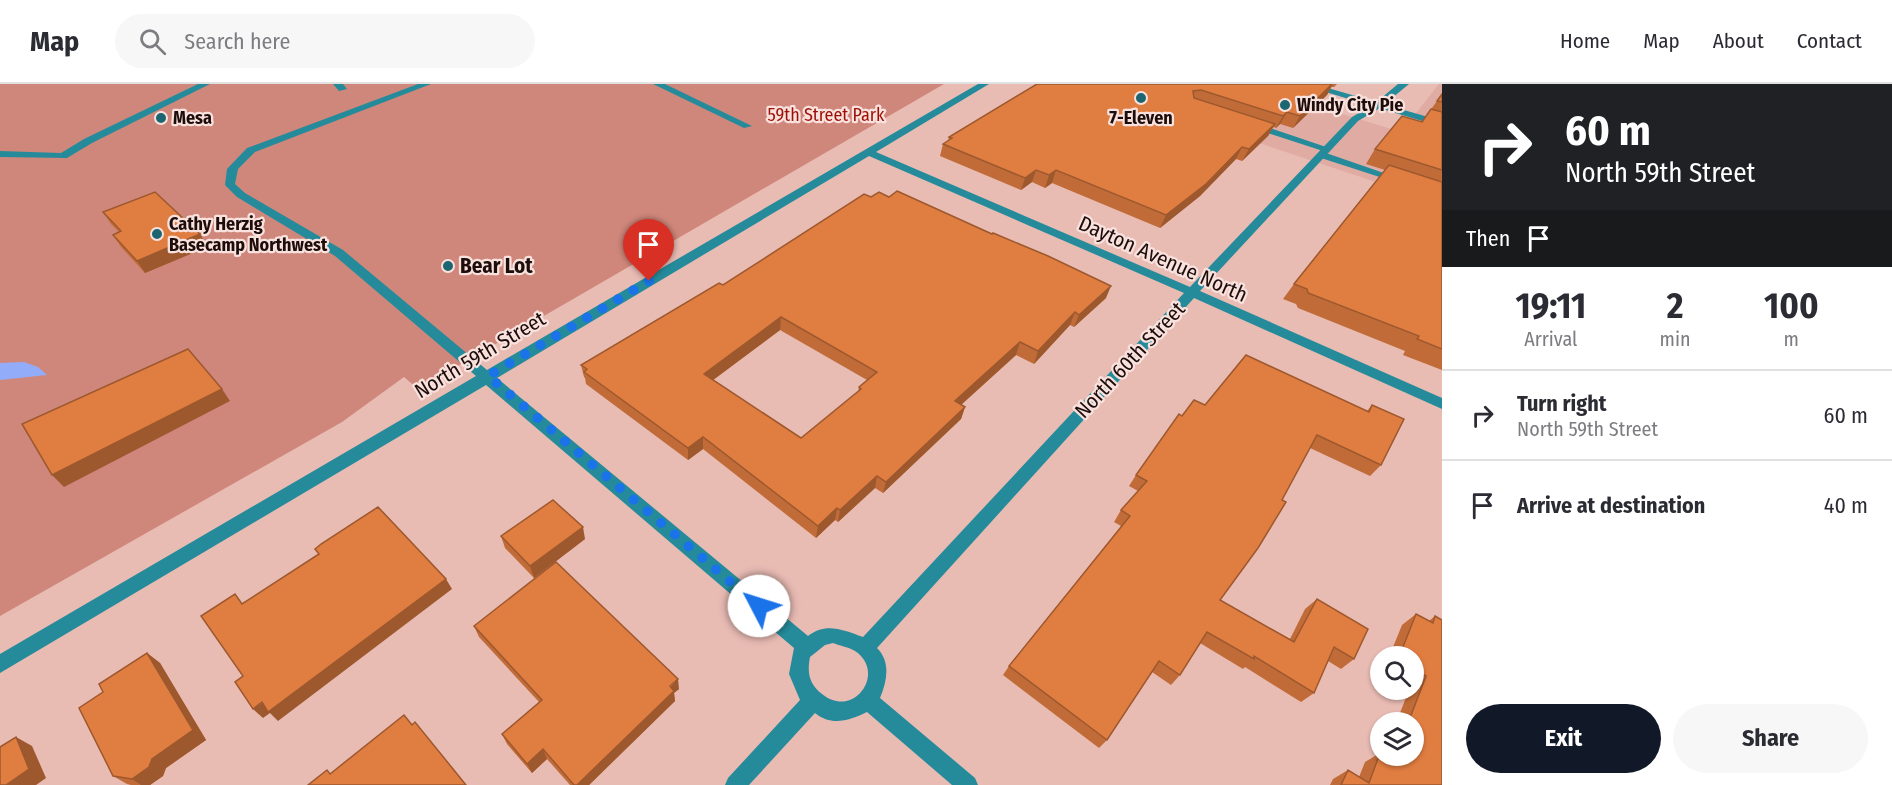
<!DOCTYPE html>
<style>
body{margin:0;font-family:"Fira Sans Condensed",sans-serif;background:#f7f7f7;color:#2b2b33;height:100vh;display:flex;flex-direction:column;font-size:22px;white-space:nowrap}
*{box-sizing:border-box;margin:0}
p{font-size:20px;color:#7c7c81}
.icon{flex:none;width:33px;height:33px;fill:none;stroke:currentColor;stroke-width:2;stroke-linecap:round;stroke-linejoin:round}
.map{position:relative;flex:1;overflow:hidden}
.side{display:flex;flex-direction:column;background:#fff;width:450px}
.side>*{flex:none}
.guide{background:#202124;color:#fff;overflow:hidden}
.tools{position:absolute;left:1370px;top:562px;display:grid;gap:12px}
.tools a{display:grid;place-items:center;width:54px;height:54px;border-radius:50%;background:#fff;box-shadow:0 2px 4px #0004;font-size:30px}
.pin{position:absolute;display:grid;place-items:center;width:51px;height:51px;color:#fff;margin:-62px -26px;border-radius:50% 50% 50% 0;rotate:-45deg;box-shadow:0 0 6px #0007}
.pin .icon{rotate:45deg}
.me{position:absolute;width:66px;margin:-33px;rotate:310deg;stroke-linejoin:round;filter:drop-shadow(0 0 4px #0008)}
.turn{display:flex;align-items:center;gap:21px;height:126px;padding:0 24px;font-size:27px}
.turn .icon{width:78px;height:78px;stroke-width:2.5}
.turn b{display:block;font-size:42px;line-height:51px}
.then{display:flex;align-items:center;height:57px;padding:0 24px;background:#0003;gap:12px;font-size:22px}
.eta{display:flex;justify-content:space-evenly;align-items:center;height:102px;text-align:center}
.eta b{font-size:36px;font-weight:700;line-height:42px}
.button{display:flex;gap:12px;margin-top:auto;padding:12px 24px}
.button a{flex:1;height:69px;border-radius:36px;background:#111827;color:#fff;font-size:24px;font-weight:700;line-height:69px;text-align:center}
.button a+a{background:#f7f7f7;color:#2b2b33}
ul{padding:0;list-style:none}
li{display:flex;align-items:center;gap:18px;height:90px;padding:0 24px;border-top:2px solid #e1e1e2}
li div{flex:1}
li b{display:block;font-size:22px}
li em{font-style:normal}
header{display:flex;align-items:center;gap:36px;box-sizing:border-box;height:84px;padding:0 30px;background:#fff;border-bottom:2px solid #e1e1e2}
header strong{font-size:28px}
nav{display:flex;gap:33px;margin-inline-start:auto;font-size:21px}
.search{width:420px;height:54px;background:#f7f7f7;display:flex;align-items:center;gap:15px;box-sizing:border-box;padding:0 21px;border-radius:33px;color:#7c7c81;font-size:22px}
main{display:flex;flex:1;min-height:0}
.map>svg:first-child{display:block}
.built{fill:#dfaba3}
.green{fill:#d0877b}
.water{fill:#93acf9}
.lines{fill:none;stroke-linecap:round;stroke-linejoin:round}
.service{fill:#258b9b;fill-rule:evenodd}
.pedestrian{fill:#258b9b;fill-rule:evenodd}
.minor{fill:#258b9b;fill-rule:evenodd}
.tertiary{fill:#258b9b;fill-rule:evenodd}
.wall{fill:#c16c38;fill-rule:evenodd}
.shaded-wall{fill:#9d582e}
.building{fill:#e07d41;stroke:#9d582e;stroke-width:1.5;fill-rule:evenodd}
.route{stroke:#1a73e8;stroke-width:10;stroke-dasharray:0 18}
.poi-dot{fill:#1b6671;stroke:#f9e2de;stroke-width:2}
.labels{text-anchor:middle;stroke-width:4.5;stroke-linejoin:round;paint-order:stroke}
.far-poi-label{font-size:18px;font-weight:bold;fill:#1c0d0b;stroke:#f9e2de;text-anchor:start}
.far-park-label{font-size:18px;fill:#9d1006;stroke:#f9e2de}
.street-label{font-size:21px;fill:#1c0d0b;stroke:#f9e2de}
.poi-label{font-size:21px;font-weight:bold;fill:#1c0d0b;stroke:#f9e2de;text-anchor:start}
</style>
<header>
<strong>Map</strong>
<div class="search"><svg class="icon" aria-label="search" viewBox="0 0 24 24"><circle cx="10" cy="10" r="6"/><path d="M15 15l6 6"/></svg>Search here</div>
<nav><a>Home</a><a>Map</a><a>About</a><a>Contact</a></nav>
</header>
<main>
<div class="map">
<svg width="1442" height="701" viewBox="0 0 1442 701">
<rect width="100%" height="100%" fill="#e8bbb3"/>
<polygon class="built" points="1082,0 1244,0 1401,48 1439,0 1442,0 1442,120"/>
<polygon class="green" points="0,0 944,0 418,305 404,293 342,338 0,532"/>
<polygon class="water" points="24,278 38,283 47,291 0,296 0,279"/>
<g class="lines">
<g class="service">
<polygon points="653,0 665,0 752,42 744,44"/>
<polygon points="1249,39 1255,39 1332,65 1323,67 1249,43"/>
<polygon points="1318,69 1326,69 1404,96 1403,98 1395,98 1318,73"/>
</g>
<g class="pedestrian">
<polygon points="198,0 210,0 92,59 67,74 0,73 0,67 61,69 84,55"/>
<polygon points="333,0 343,0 347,5 339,7"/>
</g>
<path class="minor" d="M418,0H431L255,68L238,85L235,100L245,109L343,166L487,286L978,0H989L876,68L1190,203L1352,33L1374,20L1398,0H1409L1380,24L1358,37L1200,207L1442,314V325L1194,214L877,564C891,578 887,597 880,614L975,694L978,701H952L867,628C850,636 832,643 815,629L749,701H725L728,694L800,616L789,590L794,564L486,301L0,589V570L476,292L335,172L237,113L225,101L227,85L247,64ZM869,72L1184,209L863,553C843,546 826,538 808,552L497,294ZM833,559C840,562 849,563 855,567C887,588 854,636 822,610C809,600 807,589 810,573L825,561Z"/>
<polygon class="tertiary" points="1299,0 1314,0 1442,37 1442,43"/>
</g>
<g class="wall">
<polygon points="1037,0 1337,0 1334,3 1331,3 1327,11 1293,44 1280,40 1276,44 1273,43 1268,52 1242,77 1236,75 1200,112 1160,144 1052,99 1045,104 1032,98 1021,106 940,72 943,60 948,57 949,53"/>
<polygon points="1442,10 1442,286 1403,271 1405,267 1298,224 1296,220 1283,215 1294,200 1385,86 1366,80 1375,65 1422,38"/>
<path d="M871,113H889L992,150L1106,214L1074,243L1070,241L1034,280L1016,271L961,321L965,323L961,335L883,409L875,404L838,438L835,436L816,454L703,365L688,376L586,300L585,294L584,293L581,281L723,201ZM780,246L867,296L859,303L858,308L801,354L713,296Z"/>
<polygon points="103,128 200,150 207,163 145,189 121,163 113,151 119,148 111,140"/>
<polygon points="1205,321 1367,327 1372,321 1381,381 1370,392 1310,364 1220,516 1290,555 1305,525 1317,515 1354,575 1341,585 1328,577 1314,609 1301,618 1245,583 1243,585 1200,559 1180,591 1171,601 1152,588 1107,656 1099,664 1003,591 1009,582 1121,442 1114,438 1121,426 1138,407 1129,402 1136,391 1182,332"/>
<polygon points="501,452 585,455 534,494 505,464"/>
<polygon points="1416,530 1429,537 1435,532 1442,701 1330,701 1333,695 1348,686 1359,693 1365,678 1380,669 1380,672 1413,672 1413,639 1396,639 1409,606 1413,606 1413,573 1389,573 1402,541"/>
<polygon points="474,542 679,605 674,609 675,617 589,701 570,701 547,675 532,689 507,660 502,650 539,618 479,553"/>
<polygon points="147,569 160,579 206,656 166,684 163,692 150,701 131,701 127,700 113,692 103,608"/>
</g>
<g class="shaded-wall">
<polygon points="1333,0 1327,11 1293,44 1300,32"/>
<polygon points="1287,28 1280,40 1276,44 1283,32"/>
<polygon points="1275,40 1268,52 1242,77 1249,65"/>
<polygon points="1242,63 1236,75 1200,112 1160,144 1166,131"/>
<polygon points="1036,86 1032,98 1021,106 1025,94"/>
<polygon points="1056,86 1052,99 1045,104 1049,91"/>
<polygon points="200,150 207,163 145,189 137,177"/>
<polygon points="1111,202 1106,214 1074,243 1079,231"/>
<polygon points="1075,228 1070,241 1034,280 1038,267"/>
<polygon points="781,233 780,246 705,302 704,290"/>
<polygon points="1020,258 1016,271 952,329 955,317"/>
<polygon points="222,305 230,317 64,403 52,391"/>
<polygon points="965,323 961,335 883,409 886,398"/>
<polygon points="703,353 703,365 688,376 688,364"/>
<polygon points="877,392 875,404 838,438 840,426"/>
<polygon points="837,424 835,436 816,454 818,442"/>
<polygon points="583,443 585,455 534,494 530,482"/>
<polygon points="446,495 452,505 278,637 270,629 263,634 253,625"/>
<polygon points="147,569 160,579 206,656 166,684 163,692 150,701 141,701 132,695"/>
<polygon points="678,595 679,605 674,609 675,617 589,701 577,701"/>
<polygon points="16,653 32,662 46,694 36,701 6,701"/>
<polygon points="543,665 547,675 532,689 527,680"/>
</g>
<g class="building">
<polygon points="1037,0 1332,0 1300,32 1287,28 1283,32 1201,6 1193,7 1194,14 1275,40 1249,65 1242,63 1206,100 1166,131 1056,86 1049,91 1036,86 1025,94 943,60 952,54 949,53"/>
<polygon points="1442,10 1442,18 1437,17"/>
<polygon points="1431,25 1442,28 1442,86 1375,65 1402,32 1422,38"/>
<polygon points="1389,81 1442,98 1442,265 1417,255 1419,252 1308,209 1307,205 1294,200"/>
<path d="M897,107L992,150L993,149L1048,172L1111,202L1079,231L1075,228L1038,267L1020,258L955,317L965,323L886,398L877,392L840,426L837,424L818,442L703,353L688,364L584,288L587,285L581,281L719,199L723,201L864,110L871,113L879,108L889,113ZM781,233L877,288L859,303L861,305L801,354L704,290Z"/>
<polygon points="155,108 200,150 137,177 113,151 121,147 103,128"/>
<polygon points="188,265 222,305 52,391 22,340"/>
<polygon points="1246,271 1369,328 1372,321 1404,335 1381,381 1317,351 1282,416 1286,418 1258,464 1220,516 1294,558 1317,515 1368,545 1354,575 1334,563 1314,609 1254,572 1254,575 1207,548 1180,591 1159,577 1107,656 1009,582 1130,432 1121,426 1147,397 1136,391 1179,330 1182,332 1194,316 1205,321"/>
<polygon points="553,416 583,443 530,482 501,452"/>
<polygon points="378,423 446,495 268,628 262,618 253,625 235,598 243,592 201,532 235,510 242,520 319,470 315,465 321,460"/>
<polygon points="556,478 678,595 670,602 674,607 577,701 574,701 543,665 527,680 502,650 542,616 474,542"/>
<polygon points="1416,530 1433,539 1435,532 1442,536 1442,701 1341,701 1348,686 1369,699 1380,669 1380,672 1385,672 1393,677 1395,672 1413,672 1413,639 1408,639 1426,592 1413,585 1413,573 1399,573"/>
<polygon points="147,569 193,646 152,675 149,683 132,695 113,692 79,624 103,608 99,600"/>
<polygon points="404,631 412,641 415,638 466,701 308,701 327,686 330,690"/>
<polygon points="16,653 29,685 6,701 0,701 0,663"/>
</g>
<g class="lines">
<polyline class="route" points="649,197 488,292 759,522"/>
</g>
<g class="poi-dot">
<circle cx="1141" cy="14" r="6"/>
<circle cx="1285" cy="21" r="6"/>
<circle cx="161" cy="34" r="6"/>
<circle cx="157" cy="150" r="6"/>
<circle cx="448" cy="182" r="6"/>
</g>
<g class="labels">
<g class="far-poi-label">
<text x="1297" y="27">Windy City Pie</text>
<text x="173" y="40">Mesa</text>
<text x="1141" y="40" text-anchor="middle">7-Eleven</text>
<text x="169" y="146">Cathy Herzig<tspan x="169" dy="21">Basecamp Northwest</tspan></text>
</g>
<g class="far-park-label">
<text x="826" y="37">59th Street Park</text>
</g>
<g class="street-label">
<text transform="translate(1163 175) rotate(24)" y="7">Dayton Avenue North</text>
<text transform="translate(480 271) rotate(-31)" y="7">North 59th Street</text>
<text transform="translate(1130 276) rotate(-47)" y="7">North 60th Street</text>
</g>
<g class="poi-label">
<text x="460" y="189">Bear Lot</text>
</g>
</g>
</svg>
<div class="tools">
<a><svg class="icon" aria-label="search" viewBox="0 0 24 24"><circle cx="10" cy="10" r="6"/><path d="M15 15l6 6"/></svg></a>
<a><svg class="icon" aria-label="layers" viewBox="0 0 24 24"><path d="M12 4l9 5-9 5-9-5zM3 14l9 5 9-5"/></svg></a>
</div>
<div class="pin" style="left:649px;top:197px;background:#d93025"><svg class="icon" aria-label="arrive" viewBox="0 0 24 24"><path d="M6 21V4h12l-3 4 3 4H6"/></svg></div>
<svg class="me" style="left:759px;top:522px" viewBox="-20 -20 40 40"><circle r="19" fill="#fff"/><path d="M0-13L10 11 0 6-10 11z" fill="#1a73e8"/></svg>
</div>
<section class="side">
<div class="guide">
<div class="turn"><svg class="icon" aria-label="right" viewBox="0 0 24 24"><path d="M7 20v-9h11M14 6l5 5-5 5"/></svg><div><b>60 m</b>North 59th Street</div></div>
<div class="then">Then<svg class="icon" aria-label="arrive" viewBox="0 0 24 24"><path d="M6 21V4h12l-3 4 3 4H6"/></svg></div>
</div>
<div class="eta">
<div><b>19:11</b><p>Arrival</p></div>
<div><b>2</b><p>min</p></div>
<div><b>100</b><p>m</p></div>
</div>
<ul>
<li><svg class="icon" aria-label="right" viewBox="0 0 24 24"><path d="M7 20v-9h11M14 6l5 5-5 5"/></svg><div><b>Turn right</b><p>North 59th Street</p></div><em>60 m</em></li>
<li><svg class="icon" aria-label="arrive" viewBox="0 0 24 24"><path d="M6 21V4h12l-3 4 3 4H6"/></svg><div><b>Arrive at destination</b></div><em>40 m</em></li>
</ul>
<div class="button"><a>Exit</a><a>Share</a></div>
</section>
</main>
